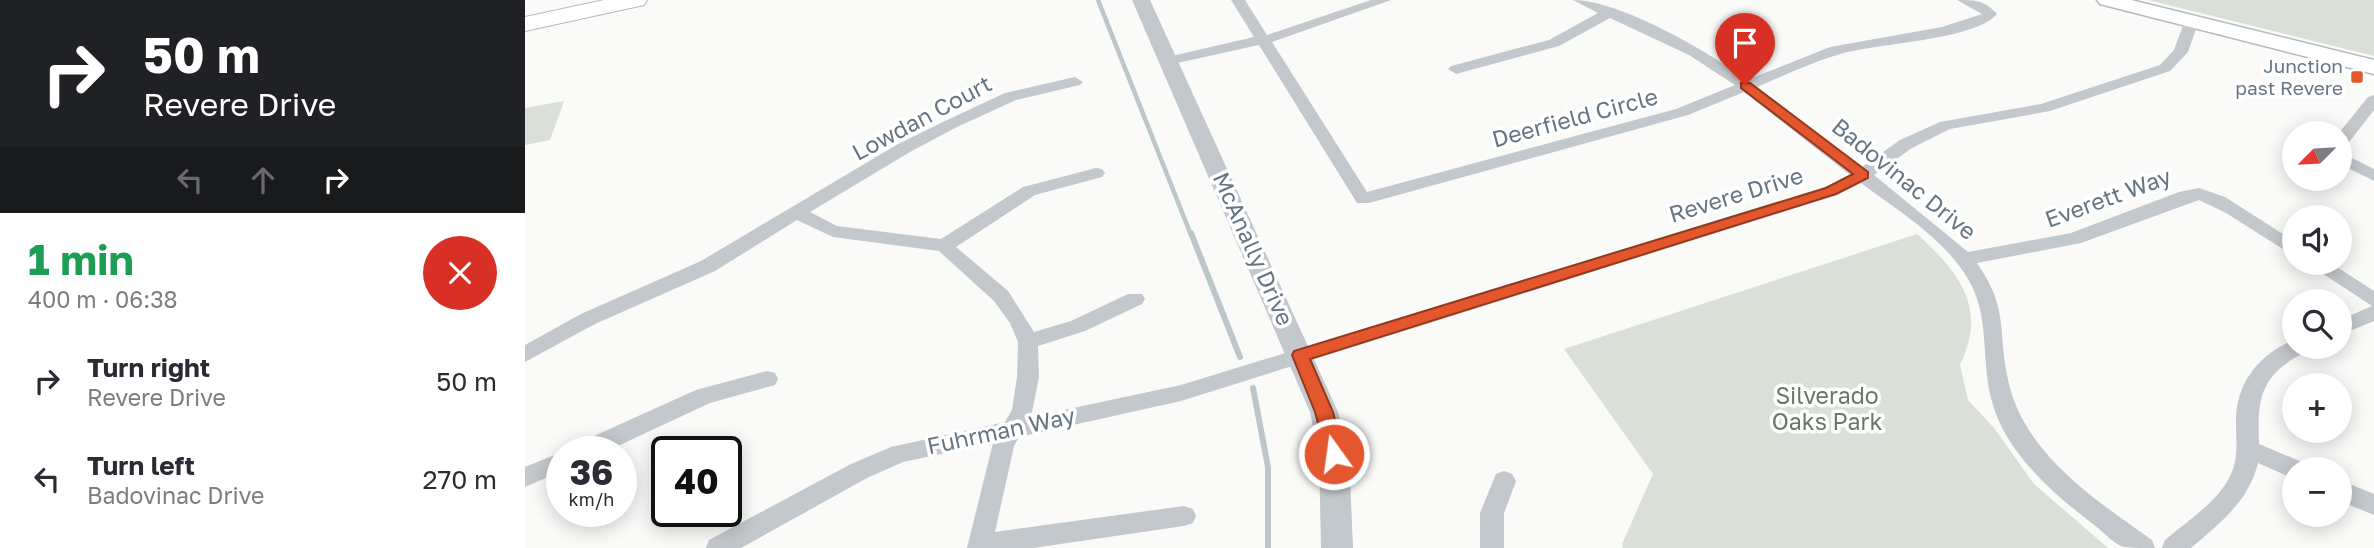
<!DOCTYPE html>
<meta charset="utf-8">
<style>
body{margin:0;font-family:"Golos Text",sans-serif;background:#f7f7f7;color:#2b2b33;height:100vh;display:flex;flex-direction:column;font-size:26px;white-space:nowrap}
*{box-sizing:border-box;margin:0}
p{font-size:23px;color:#7c7c81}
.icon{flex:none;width:38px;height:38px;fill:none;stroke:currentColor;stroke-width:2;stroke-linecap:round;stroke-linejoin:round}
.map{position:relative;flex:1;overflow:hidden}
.details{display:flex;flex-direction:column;background:#fff;width:525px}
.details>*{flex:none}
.guide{background:#202124;color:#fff;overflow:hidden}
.needle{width:46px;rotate:246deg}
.controls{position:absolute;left:1757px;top:121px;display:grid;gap:14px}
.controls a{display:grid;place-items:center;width:70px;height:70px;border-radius:50%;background:#fff;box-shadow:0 4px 18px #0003;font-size:35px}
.speed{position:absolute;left:21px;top:436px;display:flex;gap:14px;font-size:35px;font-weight:700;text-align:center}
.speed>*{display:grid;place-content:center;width:91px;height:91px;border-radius:50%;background:#fff;box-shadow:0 4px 18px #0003;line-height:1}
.speed small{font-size:18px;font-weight:400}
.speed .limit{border:4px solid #111;border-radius:10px;background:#fff;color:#111}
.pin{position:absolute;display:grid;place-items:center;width:60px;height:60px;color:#fff;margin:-72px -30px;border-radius:50% 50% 50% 0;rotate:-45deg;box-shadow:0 0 7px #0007}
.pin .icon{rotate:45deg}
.me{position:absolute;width:77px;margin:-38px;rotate:346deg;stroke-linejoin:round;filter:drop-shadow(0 0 5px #0008)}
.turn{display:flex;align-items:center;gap:24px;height:147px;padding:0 28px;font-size:32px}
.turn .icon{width:91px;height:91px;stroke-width:2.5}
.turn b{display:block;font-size:49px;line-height:60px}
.lanes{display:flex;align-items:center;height:66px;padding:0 28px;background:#0003;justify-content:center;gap:35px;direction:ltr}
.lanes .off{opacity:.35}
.round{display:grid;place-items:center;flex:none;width:74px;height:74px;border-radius:37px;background:#f7f7f7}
.summary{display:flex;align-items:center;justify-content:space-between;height:119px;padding:0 28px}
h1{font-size:42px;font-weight:700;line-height:52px;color:#1e9e55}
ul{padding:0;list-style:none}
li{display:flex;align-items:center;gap:21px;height:98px;padding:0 28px}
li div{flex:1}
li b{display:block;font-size:26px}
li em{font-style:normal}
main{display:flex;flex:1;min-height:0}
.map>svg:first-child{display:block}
.green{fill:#dadfd7}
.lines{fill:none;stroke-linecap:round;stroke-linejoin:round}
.stream-far1{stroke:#bbc7cb;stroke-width:4.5}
.stream{stroke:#bbc7cb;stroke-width:6}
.secondary-casing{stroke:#b3babf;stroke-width:3}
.primary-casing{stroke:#b5babe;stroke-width:2}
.minor{fill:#c3c8cc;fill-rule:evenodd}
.tertiary{fill:#c3c8cc;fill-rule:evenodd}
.secondary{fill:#fff;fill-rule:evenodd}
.primary{fill:#fff;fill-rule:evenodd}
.route{fill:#e4572e;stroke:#94391e;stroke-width:2}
.poi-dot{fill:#e4572e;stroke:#fff;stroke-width:2.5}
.labels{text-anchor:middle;stroke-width:7;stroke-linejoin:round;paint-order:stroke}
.far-poi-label{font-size:19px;fill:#657683;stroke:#fff;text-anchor:end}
.street-label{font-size:23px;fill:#657683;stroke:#fff}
.park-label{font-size:23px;fill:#687a64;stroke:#fff}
</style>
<main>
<section class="details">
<div class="guide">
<div class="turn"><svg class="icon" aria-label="right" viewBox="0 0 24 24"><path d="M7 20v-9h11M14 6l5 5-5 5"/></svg><div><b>50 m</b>Revere Drive</div></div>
<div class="lanes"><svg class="icon off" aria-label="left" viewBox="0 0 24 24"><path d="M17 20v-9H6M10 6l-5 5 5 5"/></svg><svg class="icon off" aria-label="ahead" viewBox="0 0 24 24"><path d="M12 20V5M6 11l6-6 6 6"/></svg><svg class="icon" aria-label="right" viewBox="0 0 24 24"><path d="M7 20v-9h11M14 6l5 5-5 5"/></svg></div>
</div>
<div class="summary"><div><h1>1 min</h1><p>400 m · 06:38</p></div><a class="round" style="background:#d93025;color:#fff"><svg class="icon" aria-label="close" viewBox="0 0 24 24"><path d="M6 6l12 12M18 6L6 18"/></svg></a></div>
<ul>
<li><svg class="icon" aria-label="right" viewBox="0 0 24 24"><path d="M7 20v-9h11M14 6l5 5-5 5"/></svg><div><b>Turn right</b><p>Revere Drive</p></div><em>50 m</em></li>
<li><svg class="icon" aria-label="left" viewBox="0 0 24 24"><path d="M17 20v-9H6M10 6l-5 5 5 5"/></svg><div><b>Turn left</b><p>Badovinac Drive</p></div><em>270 m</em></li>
</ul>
</section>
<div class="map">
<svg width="1849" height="548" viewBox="0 0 1849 548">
<rect width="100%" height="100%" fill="#fafaf8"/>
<g class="green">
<polygon points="1623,0 1849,0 1849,56"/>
<polygon points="39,101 25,140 0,145 0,108"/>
<path d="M1392,234C1434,272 1463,308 1435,365L1443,400L1469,428L1509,484L1583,548H1098L1097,544L1128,474L1039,349Z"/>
</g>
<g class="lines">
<polyline class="stream-far1" points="573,0 666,235"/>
<g class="stream">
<polyline points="666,233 715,357"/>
<polyline points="728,388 743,467 743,548"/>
</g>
<defs>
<polygon id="secondary" points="1572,0 1606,0 1849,60 1849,74 1575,4"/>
<polygon id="primary" points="79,0 122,0 119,5 0,31 0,17"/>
</defs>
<use href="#secondary" class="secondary-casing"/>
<use href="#primary" class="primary-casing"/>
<g class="minor">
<path d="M706,0H720L742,35L846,0H866L747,42L842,192L1151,109L1210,85L1164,55L1085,18L1034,46L931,74L923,69L926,66L1024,40L1073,13L1048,0C1095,0 1184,52 1222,80L1305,47L1417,27L1457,14L1432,0C1449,0 1460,0 1472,14C1449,41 1348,43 1312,55C1285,63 1258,76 1232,87L1337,167L1375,140L1415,122L1516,104L1635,65L1649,50L1659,23L1666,19L1673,23L1663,52L1645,71L1525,111L1425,129L1387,148L1349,175L1443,252L1546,233L1654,192L1674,188L1700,197L1769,241V256L1701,213L1674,200L1556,243L1452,263C1483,308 1473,327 1482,375C1496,452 1568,498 1627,540L1630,548C1621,548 1607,548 1598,547C1590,544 1580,534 1573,528C1530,495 1479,453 1466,398C1456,358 1465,315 1443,279C1420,239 1372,210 1336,183L1312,195L656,401L494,437L489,446L470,532L659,506L668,509L671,516L668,523L659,526L508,548H442L468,443L378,462L342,478L216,548H181L184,540L326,464L366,447L480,422L487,410L492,377L493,342L485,323L469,301L414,251L308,237L272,220L190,271L70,324L0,362V345L56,314L176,261L373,144L420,121L480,93L550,77L558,82L555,85L491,100L432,127L385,152L285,212L312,226L416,239L498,187L571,168L577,169L580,173L577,177L510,195L431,247L483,291L509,332L546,321L603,294H617L620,299L617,304L560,331L513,346L514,377L506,417L656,385L1300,187L1325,175L1219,92L1163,115L844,203H832L734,45L643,65L636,61L638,58L729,37Z"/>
<polygon points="1849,95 1849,110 1821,146 1815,147 1814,133 1843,97"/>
<polygon points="1815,152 1849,169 1849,181 1815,164"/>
<polygon points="1780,262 1804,262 1849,291 1849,321 1815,335 1815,320 1847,306"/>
<path d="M1769,340V346H1784C1779,355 1769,357 1762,363C1732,384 1733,410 1734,444L1777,462L1781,469H1769V479L1733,463C1724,501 1694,524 1666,548H1637L1640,540C1662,521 1692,503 1705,476C1714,459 1711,440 1711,423C1710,384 1734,354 1769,340Z"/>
<polygon points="242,371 250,373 253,379 250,385 185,403 80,452 46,452 49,445 171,390"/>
<polygon points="37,452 37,471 0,487 0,467"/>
<polygon points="979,471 987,474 991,481 979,513 979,548 955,548 955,513 971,474"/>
<polygon points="1815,480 1849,494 1849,515 1815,501"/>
</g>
<polygon class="tertiary" points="607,0 625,0 813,412 824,454 828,548 796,548 794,454 785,412"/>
<use href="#secondary" class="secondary"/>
<use href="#primary" class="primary"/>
</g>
<polygon class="route" points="1216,83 1225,83 1343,172 1343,178 1311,194 785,359 808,412 819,454 816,460 803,460 790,412 767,355 769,351 1301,188 1328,174 1216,88"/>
<rect class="poi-dot" x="1825" y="70" width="14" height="14" rx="3.5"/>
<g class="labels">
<g class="far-poi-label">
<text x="1818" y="73">Junction<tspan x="1818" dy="22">past Revere</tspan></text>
</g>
<g class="street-label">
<text transform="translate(397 118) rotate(-28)" y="8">Lowdan Court</text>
<text transform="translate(1050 118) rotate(-15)" y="8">Deerfield Circle</text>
<text transform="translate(1379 179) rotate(39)" y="8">Badovinac Drive</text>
<text transform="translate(1211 195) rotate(-17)" y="8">Revere Drive</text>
<text transform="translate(1583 198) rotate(-20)" y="8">Everett Way</text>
<text transform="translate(728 249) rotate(66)" y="8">McAnally Drive</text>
<text transform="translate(476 431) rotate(-12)" y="8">Fuhrman Way</text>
</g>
<g class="park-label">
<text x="1302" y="404">Silverado<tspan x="1302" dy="26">Oaks Park</tspan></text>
</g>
</g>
</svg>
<div class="controls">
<a><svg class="needle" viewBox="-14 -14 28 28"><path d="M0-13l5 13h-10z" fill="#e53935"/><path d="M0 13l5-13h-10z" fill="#7c7c81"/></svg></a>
<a><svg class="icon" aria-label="sound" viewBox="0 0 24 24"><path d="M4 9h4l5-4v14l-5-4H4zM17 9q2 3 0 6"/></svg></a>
<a><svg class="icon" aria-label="search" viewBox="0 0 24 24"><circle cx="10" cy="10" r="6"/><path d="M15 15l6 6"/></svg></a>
<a>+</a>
<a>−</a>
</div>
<div class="speed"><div>36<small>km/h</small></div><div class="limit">40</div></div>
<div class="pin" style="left:1220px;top:85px;background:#d93025"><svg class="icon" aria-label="arrive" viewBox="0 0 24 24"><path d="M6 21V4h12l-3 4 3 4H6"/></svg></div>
<svg class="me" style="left:809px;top:454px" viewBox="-20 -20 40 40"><circle r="17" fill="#e4572e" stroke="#fff" stroke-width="3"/><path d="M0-11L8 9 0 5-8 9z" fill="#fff"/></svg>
</div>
</main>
